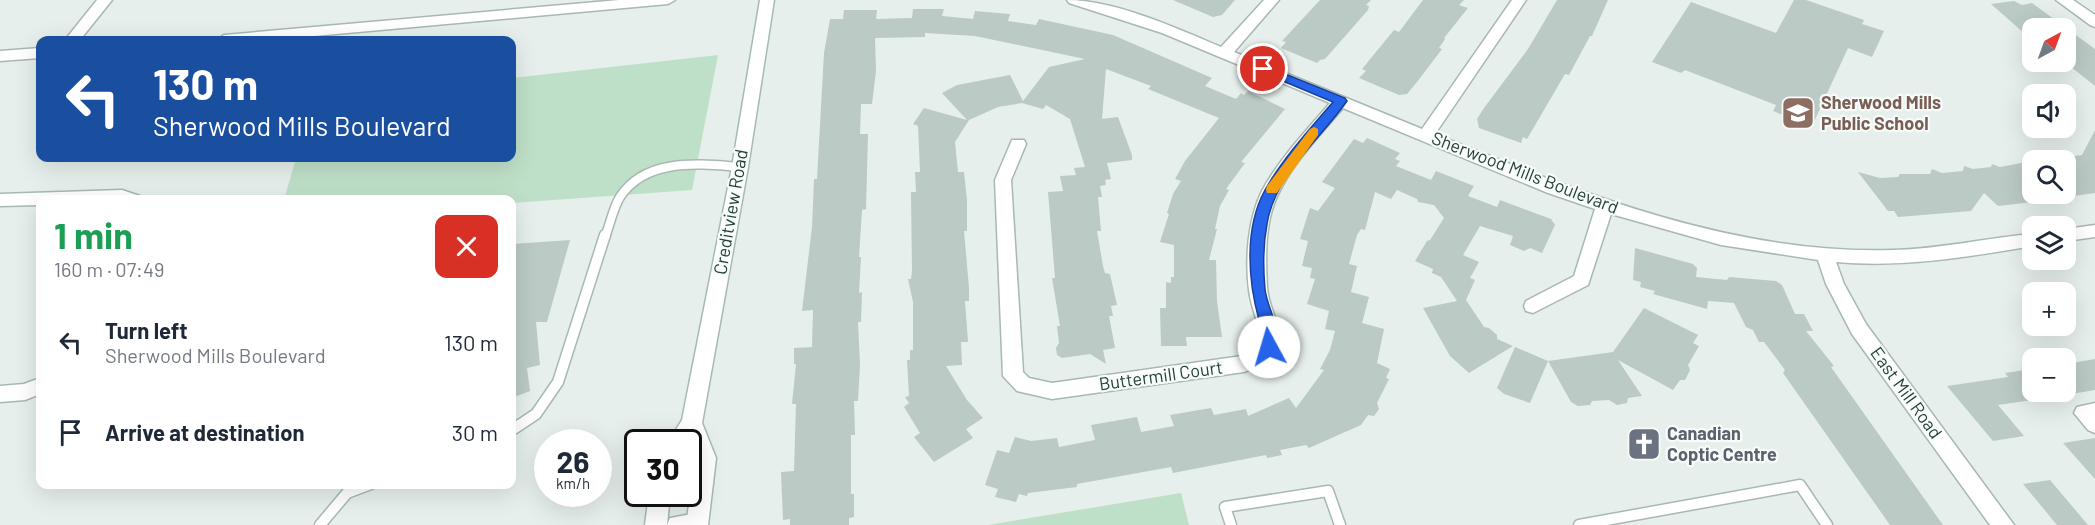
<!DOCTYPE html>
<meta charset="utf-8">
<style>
body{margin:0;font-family:Barlow,sans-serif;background:#f2f2f3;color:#1f2937;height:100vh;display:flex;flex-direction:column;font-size:22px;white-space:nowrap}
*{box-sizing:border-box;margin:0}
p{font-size:20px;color:#747a83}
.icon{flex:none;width:33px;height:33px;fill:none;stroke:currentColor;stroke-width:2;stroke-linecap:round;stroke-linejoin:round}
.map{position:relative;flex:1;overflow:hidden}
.drawer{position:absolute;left:36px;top:195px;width:480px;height:294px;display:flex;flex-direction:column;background:#fff;border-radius:12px;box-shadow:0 6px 24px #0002}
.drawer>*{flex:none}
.hud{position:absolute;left:36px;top:36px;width:480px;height:126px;border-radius:12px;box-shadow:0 6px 24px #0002;background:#1a4fa0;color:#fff;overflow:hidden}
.needle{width:39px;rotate:41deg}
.buttons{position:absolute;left:2022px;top:18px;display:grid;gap:12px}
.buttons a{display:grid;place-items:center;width:54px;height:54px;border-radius:12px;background:#fff;box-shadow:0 6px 24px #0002;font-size:30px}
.speed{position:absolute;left:534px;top:429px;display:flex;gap:12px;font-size:30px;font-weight:700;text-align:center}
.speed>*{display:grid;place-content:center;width:78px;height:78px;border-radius:50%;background:#fff;box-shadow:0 6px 24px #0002;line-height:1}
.speed small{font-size:15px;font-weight:400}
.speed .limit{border:3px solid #111;border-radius:9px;background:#fff;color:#111}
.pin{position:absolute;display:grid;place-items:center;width:51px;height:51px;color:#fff;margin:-26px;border:3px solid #fff;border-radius:50%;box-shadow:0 2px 6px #0007}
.me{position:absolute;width:66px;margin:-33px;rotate:354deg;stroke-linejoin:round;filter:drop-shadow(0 0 4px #0008)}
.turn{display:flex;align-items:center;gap:21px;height:126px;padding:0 18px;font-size:27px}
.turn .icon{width:78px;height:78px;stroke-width:2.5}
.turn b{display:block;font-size:42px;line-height:51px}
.round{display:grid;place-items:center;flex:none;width:63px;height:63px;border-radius:12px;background:#f2f2f3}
.summary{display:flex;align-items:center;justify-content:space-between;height:102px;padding:0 18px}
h1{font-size:36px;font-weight:700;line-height:45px;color:#1e9e55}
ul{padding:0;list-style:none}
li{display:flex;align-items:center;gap:18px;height:90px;padding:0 18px}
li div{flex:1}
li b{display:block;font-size:22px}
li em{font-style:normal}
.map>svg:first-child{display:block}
.green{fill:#bfe0c8}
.building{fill:#bbcac4}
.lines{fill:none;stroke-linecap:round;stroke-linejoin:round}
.service-far1-casing{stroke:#a8b8b2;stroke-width:11}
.service-casing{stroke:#a8b8b2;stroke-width:13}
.minor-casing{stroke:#a8b8b2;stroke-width:3}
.secondary-casing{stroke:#a4bbb3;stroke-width:3}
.service-far1{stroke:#fff;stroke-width:8}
.service{stroke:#fff;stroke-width:10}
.minor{fill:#fff;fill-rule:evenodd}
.secondary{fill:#fff;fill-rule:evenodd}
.route{fill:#2563eb;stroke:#184099;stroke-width:1.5}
.slow{fill:#f59e0b}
.labels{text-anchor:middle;stroke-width:4.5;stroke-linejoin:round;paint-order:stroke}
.education-label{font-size:18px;font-weight:bold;fill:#785e54;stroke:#f7fbf9;text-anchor:start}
.street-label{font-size:18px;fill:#24423a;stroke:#f7fbf9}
.worship-label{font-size:18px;font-weight:bold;fill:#5b616d;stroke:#f7fbf9;text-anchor:start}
</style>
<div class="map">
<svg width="2095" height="525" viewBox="0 0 2095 525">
<rect width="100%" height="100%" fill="#e6efeb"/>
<g class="green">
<polygon points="718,55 692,190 512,203 512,200 284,200 296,158 512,158 512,78"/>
<polygon points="1181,493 1189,525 988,525"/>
</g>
<g class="building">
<polygon points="1173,0 1235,0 1222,15 1213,17"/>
<polygon points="1320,0 1371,0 1366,5 1369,6 1368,10 1325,59 1320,60 1317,63 1281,48 1286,42 1282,41"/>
<polygon points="1423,0 1464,0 1459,5 1468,8 1444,38 1445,39 1439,48 1442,49 1417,82 1407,94 1399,95 1359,78 1366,71 1362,69 1394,30 1399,32"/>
<polygon points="1557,0 1608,0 1592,36 1590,36 1569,75 1565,74 1527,139 1523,137 1521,143 1479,128 1477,119 1484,108 1528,49"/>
<polygon points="1794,0 1806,0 1864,20 1862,24 1884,31 1872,57 1848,48 1812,126 1773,111 1776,105 1685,70 1681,73 1652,62 1691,2 1776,33"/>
<polygon points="2014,1 2022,5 2032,3 2095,49 2095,86 2071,67 2060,65 2061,62 2066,62 2066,28 2032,28 2032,40 1991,4"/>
<polygon points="913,9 944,9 942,16 973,19 975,11 998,13 1010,14 1008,21 1036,25 1039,19 1113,35 1212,78 1205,86 1236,99 1241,93 1244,95 1248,91 1285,109 1241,162 1245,163 1226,189 1229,190 1220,206 1215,229 1217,229 1209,260 1216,260 1217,301 1222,337 1186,337 1187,346 1161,346 1160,308 1166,308 1166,282 1171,283 1171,277 1174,277 1174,245 1160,242 1169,214 1167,213 1173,194 1181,181 1175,179 1185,161 1219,118 1148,89 1151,86 1106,69 1102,119 1118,117 1132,155 1132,160 1107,163 1111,179 1105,180 1106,185 1100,186 1102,197 1098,197 1101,231 1097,231 1103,266 1105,273 1110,274 1117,305 1111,306 1113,316 1109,316 1115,348 1103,350 1106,364 1090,354 1062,358 1057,355 1056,348 1059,343 1057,326 1060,326 1052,278 1055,278 1048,192 1063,191 1060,176 1076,175 1074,168 1085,167 1070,119 1046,105 1043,109 1022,103 998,107 969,120 955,142 958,172 964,172 967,200 967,231 964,231 969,288 969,301 965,301 968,342 961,342 962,365 946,366 967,400 983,418 966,429 973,438 934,462 914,437 920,433 904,407 909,403 905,397 909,396 907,360 910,360 910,350 913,350 913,302 908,279 911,279 912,271 911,192 916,192 915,172 920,172 918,126 913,124 924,108 967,120 942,93 957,85 1010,75 1023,101 1049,67 1085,59 975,36 925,33 925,37 875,38 876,71 872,104 861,104 860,134 868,134 866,209 862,210 859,257 861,257 859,293 862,292 861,322 858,322 860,365 858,401 854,401 855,435 851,435 851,494 854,494 854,517 849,518 849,525 790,525 790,519 783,520 781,472 794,471 796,404 792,404 796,364 794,364 794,348 812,347 813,310 802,311 812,227 814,179 817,179 824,53 830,19 843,19 844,10 877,10 876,19 912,18"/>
<polygon points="2095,130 2095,193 2066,197 2066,157 2082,155"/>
<polygon points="1367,138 1400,153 1395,159 1400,161 1396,166 1431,180 1436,171 1474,186 1468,196 1497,207 1500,200 1551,219 1555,225 1542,253 1530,248 1524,251 1510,245 1513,236 1480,226 1463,255 1479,262 1470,278 1475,280 1466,300 1484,327 1489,328 1497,335 1497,339 1513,346 1469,373 1450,356 1423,308 1457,301 1441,277 1432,273 1433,269 1415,261 1427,241 1430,240 1444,218 1434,205 1418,202 1417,199 1397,190 1391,199 1375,192 1365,230 1361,229 1357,235 1349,264 1357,266 1351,292 1369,297 1362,323 1384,329 1377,363 1390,369 1386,378 1389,379 1377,403 1379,409 1374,416 1368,415 1361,425 1309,448 1306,445 1280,450 1282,455 1267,458 1266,455 1173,473 1171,467 1077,484 1077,487 1028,493 1027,496 1019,494 1016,502 995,497 998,489 985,485 997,450 1009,453 1015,437 1031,441 1057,438 1059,447 1095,440 1091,425 1137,417 1141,432 1174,426 1170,415 1211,408 1214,415 1246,409 1248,416 1289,398 1296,408 1324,370 1320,369 1330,350 1335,331 1325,329 1329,311 1307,304 1315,279 1310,278 1312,268 1302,266 1308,241 1300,239 1310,208 1318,211 1335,188 1322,182 1354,139 1363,143"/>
<polygon points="2032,161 2032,202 1998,206 1984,193 1971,211 1898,217 1894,211 1888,211 1858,172 1880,178 1898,177 1900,174 1930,174 1932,169 1942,173 1963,171 1964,166 1973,169 1991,167 1992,164 2000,167"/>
<polygon points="570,240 547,322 536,322 540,365 527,368 530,391 512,398 512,244"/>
<polygon points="1635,248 1693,264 1697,268 1696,277 1727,280 1729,277 1776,281 1782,285 1795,314 1804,314 1813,331 1806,331 1834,366 1831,367 1943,525 1890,525 1783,373 1785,370 1764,342 1759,342 1753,330 1746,327 1734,303 1708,301 1707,309 1653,294 1655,291 1640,287 1641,282 1633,280"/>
<polygon points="1644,308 1698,335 1693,343 1699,346 1688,365 1690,370 1685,380 1680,380 1673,390 1618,360 1642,396 1628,398 1627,403 1617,405 1609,400 1592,401 1590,405 1578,406 1571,402 1548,361 1613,352"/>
<polygon points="1515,347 1548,361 1530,403 1504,394 1497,388"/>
<polygon points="2095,359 2095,390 2066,395 2066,364"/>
<polygon points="2032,369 2032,400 1998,405 2024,436 1993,441 1947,386 2008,377 2005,373"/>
<polygon points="2095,438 2095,479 2063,443"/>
<polygon points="2050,480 2088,525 2057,525 2023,484"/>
</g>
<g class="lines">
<defs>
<path id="service-far1" d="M605,237C610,225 613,208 620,197C646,157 700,164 740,167"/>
<g id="service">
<polyline points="512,430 536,414 558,382 605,235"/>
<polyline points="320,525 347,493 371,484"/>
<polyline points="1231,525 1225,507 1328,491 1340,525"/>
<polyline points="1579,525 1800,485 1827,525"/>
</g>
<g id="minor">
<polygon points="97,0 112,0 80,40 65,40"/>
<polygon points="619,0 675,0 668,4 270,40 217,40 224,35"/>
<path d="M1067,0C1115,0 1176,28 1221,47L1264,0H1279L1234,52L1422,129L1512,0H1526L1435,134C1581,193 1733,255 1893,250C1940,249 1986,238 2032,234V246C1968,257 1902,268 1836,262L1844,284L1866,324L2014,525H1990L1852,334L1826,284L1818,260L1721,245L1611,214L1588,285L1533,313L1526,311L1524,306L1526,301L1574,276L1595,209L1548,193L1343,108C1315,141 1276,179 1269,223C1265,244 1266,266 1267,287C1268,307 1282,325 1279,345C1276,361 1257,367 1244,372L1052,399L1017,391L1003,376L995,180L1012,140H1024L1026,144L1011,180L1023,372L1029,378L1052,383L1242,356L1251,352L1260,344C1261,325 1251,309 1249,290C1245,259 1248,219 1262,191C1279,159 1307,130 1330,103L1162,33L1069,3Z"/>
<polygon points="2056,0 2073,0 2095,15 2095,27 2090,25"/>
<polygon points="40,48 40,58 0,61 0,51"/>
<polygon points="122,190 140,196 142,200 40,200 40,205 0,206 0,194"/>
<polygon points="2095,225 2095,237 2066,241 2066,229"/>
<polygon points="40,378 40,394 25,400 0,402 0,386 24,384"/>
<polygon points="2095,403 2095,433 2088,430 2074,413 2077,407"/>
<polygon points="697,513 705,516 707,525 667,525 670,518"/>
</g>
<g id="secondary">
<polygon points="760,0 774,0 748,167 702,423 716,458 708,525 686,525 696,458 689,442 668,442 682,420 732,167"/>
<polygon points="649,494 670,494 667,525 645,525"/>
</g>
</defs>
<use href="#service-far1" class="service-far1-casing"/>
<use href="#service" class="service-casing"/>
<use href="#minor" class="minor-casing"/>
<use href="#secondary" class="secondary-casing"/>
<use href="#service-far1" class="service-far1"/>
<use href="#service" class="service"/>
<use href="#minor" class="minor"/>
<use href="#secondary" class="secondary"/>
</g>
<path class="route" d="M1263,65L1345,98L1347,101C1320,140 1275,174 1267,224C1263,245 1263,267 1265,289C1267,309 1284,331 1274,351H1264C1261,345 1262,330 1259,320C1248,280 1244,228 1265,190C1283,158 1309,130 1333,102L1259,71L1257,69Z"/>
<polygon class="slow" points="1314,127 1318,129 1318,135 1277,193 1267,193 1266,189 1267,186 1310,129"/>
<defs>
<symbol id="school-square" viewBox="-11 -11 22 22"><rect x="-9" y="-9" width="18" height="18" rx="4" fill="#8d6e63" stroke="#f7fbf9"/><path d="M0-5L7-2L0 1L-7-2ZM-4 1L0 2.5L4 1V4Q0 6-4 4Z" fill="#fff"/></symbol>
<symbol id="church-square" viewBox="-11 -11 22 22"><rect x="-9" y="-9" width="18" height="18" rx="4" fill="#6b7280" stroke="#f7fbf9"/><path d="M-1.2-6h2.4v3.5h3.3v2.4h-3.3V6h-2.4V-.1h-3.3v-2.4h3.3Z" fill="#fff"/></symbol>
</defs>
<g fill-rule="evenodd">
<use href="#school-square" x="1779" y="94" width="38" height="38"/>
<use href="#church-square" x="1625" y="425" width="38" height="38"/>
</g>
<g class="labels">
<g class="education-label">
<text x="1821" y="109">Sherwood Mills<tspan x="1821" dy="21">Public School</tspan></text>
</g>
<g class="street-label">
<text transform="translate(1525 173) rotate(21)" y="6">Sherwood Mills Boulevard</text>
<text transform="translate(731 212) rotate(-80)" y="6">Creditview Road</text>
<text transform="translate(1161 376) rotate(-8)" y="6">Buttermill Court</text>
<text transform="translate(1906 393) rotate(54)" y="6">East Mill Road</text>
</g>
<g class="worship-label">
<text x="1667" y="440">Canadian<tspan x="1667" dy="21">Coptic Centre</tspan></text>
</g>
</g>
</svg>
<div class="buttons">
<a><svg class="needle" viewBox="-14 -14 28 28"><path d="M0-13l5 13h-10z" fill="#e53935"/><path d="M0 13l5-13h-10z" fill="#747a83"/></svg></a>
<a><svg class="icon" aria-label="sound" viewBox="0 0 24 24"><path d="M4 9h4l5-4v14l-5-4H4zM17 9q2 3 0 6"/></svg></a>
<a><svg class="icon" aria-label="search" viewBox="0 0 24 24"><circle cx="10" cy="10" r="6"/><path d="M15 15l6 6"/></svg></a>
<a><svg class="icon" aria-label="layers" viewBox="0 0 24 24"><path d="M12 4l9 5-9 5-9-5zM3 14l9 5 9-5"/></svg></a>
<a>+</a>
<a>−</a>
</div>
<div class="speed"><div>26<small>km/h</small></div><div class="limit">30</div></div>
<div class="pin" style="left:1263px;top:69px;background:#d93025"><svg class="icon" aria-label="arrive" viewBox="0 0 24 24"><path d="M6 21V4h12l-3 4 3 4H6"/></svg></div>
<svg class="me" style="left:1269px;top:347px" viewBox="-20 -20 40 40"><circle r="19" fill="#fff"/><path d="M0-13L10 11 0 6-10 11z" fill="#2563eb"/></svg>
<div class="hud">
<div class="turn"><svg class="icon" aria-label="left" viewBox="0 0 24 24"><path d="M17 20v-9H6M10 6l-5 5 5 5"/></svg><div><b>130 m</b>Sherwood Mills Boulevard</div></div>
</div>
<section class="drawer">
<div class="summary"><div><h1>1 min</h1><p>160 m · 07:49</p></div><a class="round" style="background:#d93025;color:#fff"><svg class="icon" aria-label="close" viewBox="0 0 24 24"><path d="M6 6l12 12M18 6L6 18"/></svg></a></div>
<ul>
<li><svg class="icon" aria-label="left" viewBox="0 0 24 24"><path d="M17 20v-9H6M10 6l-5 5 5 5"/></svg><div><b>Turn left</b><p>Sherwood Mills Boulevard</p></div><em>130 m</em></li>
<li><svg class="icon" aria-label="arrive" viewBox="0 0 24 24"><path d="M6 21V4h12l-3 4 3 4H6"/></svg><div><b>Arrive at destination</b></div><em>30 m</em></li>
</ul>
</section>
</div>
